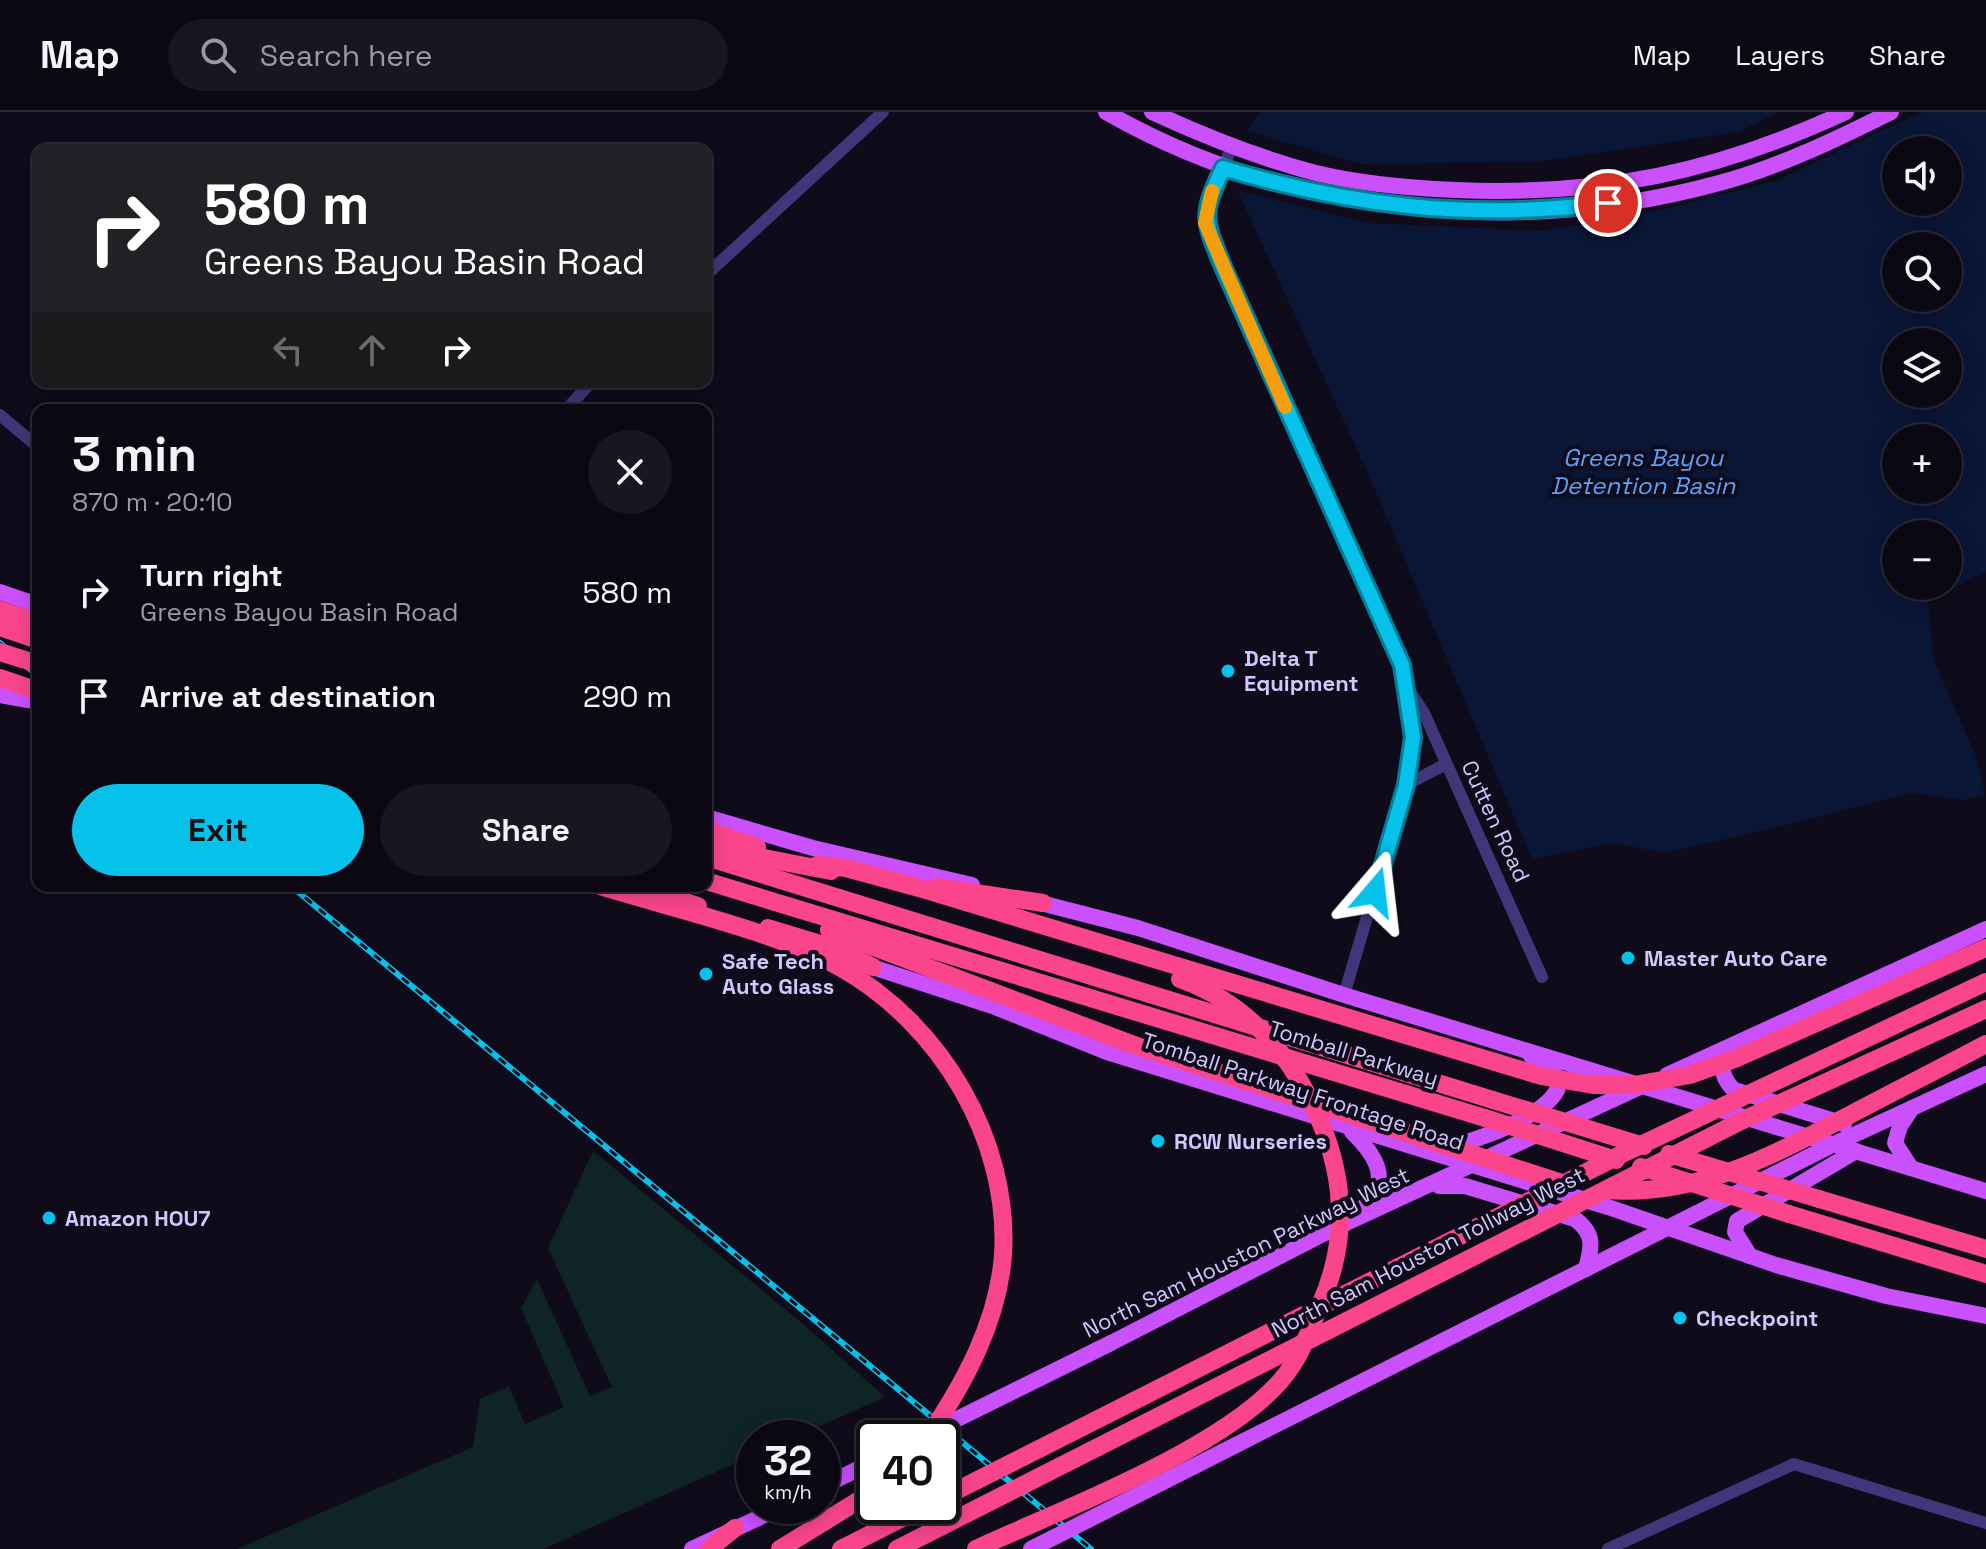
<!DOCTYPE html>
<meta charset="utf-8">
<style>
body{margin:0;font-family:"Space Grotesk",sans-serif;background:#191622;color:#f1f3f6;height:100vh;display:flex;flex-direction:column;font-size:30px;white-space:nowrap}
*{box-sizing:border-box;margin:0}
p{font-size:26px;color:#9a9aa0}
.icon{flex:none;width:44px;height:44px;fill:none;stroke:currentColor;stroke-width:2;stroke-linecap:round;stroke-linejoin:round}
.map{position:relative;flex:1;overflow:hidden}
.drawer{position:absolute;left:32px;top:292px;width:680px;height:488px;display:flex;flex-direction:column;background:#0b0814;border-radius:16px;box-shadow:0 4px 20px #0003,0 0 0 2px #2b2934}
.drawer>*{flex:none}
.hud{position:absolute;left:32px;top:32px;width:680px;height:244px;border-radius:16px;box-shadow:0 4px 20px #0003,0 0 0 2px #2b2934;background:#202124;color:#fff;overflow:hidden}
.fabs{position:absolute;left:1882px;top:24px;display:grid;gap:16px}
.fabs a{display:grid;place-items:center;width:80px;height:80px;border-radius:50%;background:#0b0814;box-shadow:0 4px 20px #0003,0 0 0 2px #2b2934;font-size:40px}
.speed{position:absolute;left:736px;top:1308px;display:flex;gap:16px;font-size:40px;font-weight:700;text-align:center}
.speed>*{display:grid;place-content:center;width:104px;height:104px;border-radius:50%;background:#0b0814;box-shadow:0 4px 20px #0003,0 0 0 2px #2b2934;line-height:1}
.speed small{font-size:20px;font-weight:400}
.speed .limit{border:4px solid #111;border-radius:12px;background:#fff;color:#111}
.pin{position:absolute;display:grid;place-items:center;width:68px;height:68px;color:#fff;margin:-34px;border:4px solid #fff;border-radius:50%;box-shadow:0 2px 8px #0007}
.me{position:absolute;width:88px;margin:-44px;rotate:17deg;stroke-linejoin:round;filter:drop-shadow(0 0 6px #0008)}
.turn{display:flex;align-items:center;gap:28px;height:168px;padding:0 40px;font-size:36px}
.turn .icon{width:104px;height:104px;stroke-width:2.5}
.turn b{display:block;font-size:56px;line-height:68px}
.lanes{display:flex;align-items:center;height:76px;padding:0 40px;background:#0003;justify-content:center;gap:40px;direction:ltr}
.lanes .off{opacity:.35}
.round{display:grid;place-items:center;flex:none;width:84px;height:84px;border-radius:42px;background:#191622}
.headline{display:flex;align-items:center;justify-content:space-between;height:136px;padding:0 40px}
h1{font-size:48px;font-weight:800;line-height:60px}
.button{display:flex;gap:16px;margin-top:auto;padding:16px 40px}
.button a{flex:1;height:92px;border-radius:48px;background:#06c1ea;color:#111;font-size:32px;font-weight:800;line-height:92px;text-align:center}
.button a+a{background:#191622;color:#f1f3f6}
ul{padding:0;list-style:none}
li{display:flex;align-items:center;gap:24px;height:104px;padding:0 40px}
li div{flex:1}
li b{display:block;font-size:30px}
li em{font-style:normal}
header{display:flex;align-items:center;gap:48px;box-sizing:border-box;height:112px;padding:0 40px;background:#0b0814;border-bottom:2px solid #2b2934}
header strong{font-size:38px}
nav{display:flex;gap:44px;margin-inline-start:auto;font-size:28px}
.search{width:560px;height:72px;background:#191622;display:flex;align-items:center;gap:20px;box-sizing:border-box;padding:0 28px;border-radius:44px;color:#9a9aa0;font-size:30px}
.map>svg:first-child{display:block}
.green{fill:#0f2425}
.water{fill:#091636;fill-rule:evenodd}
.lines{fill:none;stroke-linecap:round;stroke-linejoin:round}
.minor{stroke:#3f3779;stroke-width:12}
.major{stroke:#c950fb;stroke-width:16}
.highway{stroke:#fa458d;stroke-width:18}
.rail-casing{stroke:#06c1ea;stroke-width:6}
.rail{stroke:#0f0b1b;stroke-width:3;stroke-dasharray:9;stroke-linecap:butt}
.major-bridge{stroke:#c950fb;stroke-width:16}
.highway-bridge{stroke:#fa458d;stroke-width:18}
.route-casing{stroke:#047d98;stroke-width:20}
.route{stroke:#06c1ea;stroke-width:14}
.slow{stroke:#f59e0b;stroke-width:14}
.poi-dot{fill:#06c1ea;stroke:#0f0b1b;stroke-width:3}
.labels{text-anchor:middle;stroke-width:8;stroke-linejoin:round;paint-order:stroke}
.poi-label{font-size:22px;font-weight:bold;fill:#d1c7fe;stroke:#0f0b1b;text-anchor:start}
.street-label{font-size:22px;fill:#d1c7fe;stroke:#0f0b1b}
.water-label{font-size:24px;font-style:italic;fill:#57a2fb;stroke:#0f0b1b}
</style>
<header>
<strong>Map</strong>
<div class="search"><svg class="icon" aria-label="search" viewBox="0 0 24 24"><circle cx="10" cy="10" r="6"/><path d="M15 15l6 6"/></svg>Search here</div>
<nav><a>Map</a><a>Layers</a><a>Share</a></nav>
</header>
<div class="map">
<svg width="1986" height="1437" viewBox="0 0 1986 1437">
<rect width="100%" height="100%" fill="#0f0b1b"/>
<polygon class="green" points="593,1039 803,1212 885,1285 793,1326 754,1326 754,1343 543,1437 237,1437 473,1335 480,1287 509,1274 525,1312 564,1295 521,1196 537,1167 590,1284 612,1275 548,1136"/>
<g class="water">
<polygon points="1259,0 1779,0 1739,20 1536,50 1360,52 1247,19"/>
<path d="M1922,0H1986V459L1928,490L1933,546L1975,642L1985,682L1964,688L1909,681L1800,710L1665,741L1614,731L1532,747L1367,359L1237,78L1369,111L1543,119L1668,96L1777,68ZM1896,38H1948V90H1896ZM1896,134H1948V186H1896ZM1896,230H1948V282H1896ZM1896,326H1948V378H1896ZM1896,422H1948V474H1896Z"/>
</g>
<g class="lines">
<g class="minor">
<polyline points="1232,35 1211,82 1205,111 1402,553 1413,625 1406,673 1344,883"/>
<polyline points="706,163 883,0"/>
<polyline points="566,298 591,270"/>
<polyline points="0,303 38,335"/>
<polyline points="1411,581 1424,601 1542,865"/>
<polyline points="1406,673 1446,652"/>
<polyline points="1608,1437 1794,1352 1986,1411"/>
</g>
<g class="major">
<path d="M1106,0C1289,105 1521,126 1723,70C1781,54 1837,27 1891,0"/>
<path d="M1152,0C1204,24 1256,45 1312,60C1359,72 1408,76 1456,78C1602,84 1714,61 1846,0"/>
<polyline points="0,480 38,493"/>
<polyline points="0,583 38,590"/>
<polyline points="706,705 813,736 972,773"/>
<polyline points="1033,789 1138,816 1344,883 1986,1079"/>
<polyline points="863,852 995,895 1107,940 1608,1095 1776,1153 1886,1184 1986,1204"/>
<path d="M1725,942C1720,957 1723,967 1734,978L1844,1012"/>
<polyline points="1667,963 1986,817"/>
<path d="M1352,1020C1381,1048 1393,1075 1355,1102"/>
<path d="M1446,1034C1473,1032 1565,998 1559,966L1531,944"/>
<polyline points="1911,1056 1895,1031 1900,1014 1912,996"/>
<path d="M1439,1074H1465L1575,1107C1595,1122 1592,1134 1586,1157"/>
<polyline points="1750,1144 1735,1120 1737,1109 1856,1039"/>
<polyline points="1111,1231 1331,1118 1642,974"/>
<polyline points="1236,1333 1832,1033 1986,962"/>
<polyline points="822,1375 874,1349"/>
<polyline points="692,1437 784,1394"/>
</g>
<g class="highway">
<polyline points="0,498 38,510"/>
<polyline points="0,515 38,528"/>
<polyline points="0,566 38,579"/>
<polyline points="706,718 757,735"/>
<polyline points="711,736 831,759"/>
<polyline points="706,745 1493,988"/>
<polyline points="706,769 1485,1006"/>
<polyline points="636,774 698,794"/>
<polyline points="936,775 1043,791"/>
<polyline points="768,816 837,837 873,855"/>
<polyline points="829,818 1134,933"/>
<polyline points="1819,1087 1986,1137"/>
<polyline points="1789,1102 1986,1162"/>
<polyline points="709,1437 735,1416"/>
<polyline points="780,1437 874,1379"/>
<polyline points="841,1437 926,1394"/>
</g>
<defs>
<g id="rail">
<polyline points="0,531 38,564"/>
<polyline points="291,774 1091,1437"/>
</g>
</defs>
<use href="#rail" class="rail-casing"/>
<use href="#rail" class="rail"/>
<g class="major-bridge">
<polyline points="929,1321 1111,1231"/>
<polyline points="1031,1437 1236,1333"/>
</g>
<g class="highway-bridge">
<polyline points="0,540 38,552"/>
<polyline points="817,753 846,756 919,776 1541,964 1593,973 1634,973 1690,963 1737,946 1986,836"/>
<path d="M600,774C673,797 775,819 841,856C940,912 1010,1027 1003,1143C998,1210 964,1272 927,1326"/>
<polyline points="1134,933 1565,1072"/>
<polyline points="1493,988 1644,1034"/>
<polyline points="1485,1006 1616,1048"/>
<polyline points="1669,1042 1819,1087"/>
<polyline points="1641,1055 1789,1102"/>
<path d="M1606,1078C1695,1085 1768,1046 1844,1006C1891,981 1939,957 1986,932"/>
<polyline points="942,1386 1626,1040 1986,870"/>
<polyline points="897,1437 1741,1009 1986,897"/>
<path d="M976,1437C1059,1398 1247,1329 1293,1252C1305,1234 1312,1211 1321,1191C1347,1131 1346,1070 1320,1009C1292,944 1248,891 1180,867"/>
</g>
</g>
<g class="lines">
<defs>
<path id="route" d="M1375,780L1406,673L1413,625L1402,553L1224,157C1204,108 1200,105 1223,56C1354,95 1472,108 1608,91"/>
</defs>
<use href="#route" class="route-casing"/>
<use href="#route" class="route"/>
<polyline class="slow" points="1212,79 1205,111 1285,295"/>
</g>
<g class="poi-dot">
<circle cx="1228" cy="559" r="8"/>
<circle cx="1628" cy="846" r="8"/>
<circle cx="706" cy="862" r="8"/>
<circle cx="1158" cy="1029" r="8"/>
<circle cx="49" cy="1106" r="8"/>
<circle cx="1680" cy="1206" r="8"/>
</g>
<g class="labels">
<g class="poi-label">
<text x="1244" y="554">Delta T<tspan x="1244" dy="25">Equipment</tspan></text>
<text x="1644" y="854">Master Auto Care</text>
<text x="722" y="857">Safe Tech<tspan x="722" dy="25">Auto Glass</tspan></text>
<text x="1174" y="1037">RCW Nurseries</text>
<text x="65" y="1114">Amazon HOU7</text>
<text x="1696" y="1214">Checkpoint</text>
</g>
<g class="street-label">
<text transform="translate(1496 709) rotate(65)" y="8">Cutten Road</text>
<text transform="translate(1354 941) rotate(17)" y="8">Tomball Parkway</text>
<text transform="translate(1303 979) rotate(18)" y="8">Tomball Parkway Frontage Road</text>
<text transform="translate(1246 1140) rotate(-26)" y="8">North Sam Houston Parkway West</text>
<text transform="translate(1428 1140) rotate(-27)" y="8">North Sam Houston Tollway West</text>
</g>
<g class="water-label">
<text x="1643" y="354">Greens Bayou<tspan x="1643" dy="28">Detention Basin</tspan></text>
</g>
</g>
</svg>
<div class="fabs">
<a><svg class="icon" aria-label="sound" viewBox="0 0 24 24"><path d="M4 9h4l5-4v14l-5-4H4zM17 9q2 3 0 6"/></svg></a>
<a><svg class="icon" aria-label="search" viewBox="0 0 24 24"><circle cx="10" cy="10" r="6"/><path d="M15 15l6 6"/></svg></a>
<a><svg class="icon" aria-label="layers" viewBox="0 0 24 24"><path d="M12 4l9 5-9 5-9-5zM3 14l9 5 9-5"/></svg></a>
<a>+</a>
<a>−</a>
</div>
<div class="speed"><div>32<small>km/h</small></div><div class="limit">40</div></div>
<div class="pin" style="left:1608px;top:91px;background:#d93025"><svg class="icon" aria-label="arrive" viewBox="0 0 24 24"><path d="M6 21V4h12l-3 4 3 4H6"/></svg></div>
<svg class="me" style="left:1375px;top:780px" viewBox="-20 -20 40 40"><path d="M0-17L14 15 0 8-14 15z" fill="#06c1ea" stroke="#fff" stroke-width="4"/></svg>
<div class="hud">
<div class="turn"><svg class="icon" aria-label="right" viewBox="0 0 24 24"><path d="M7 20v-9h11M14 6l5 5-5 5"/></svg><div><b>580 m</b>Greens Bayou Basin Road</div></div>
<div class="lanes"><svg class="icon off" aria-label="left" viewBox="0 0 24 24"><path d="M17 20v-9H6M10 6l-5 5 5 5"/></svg><svg class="icon off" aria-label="ahead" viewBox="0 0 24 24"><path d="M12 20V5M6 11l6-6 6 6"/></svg><svg class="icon" aria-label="right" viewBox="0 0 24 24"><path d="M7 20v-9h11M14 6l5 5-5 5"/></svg></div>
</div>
<section class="drawer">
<div class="headline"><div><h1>3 min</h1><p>870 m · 20:10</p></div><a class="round"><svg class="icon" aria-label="close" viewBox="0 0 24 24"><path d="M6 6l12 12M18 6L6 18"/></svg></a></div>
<ul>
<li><svg class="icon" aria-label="right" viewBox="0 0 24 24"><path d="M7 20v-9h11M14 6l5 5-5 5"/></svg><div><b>Turn right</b><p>Greens Bayou Basin Road</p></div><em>580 m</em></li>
<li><svg class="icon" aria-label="arrive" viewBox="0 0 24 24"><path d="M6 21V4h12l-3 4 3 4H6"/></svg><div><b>Arrive at destination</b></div><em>290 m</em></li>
</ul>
<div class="button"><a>Exit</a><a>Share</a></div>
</section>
</div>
